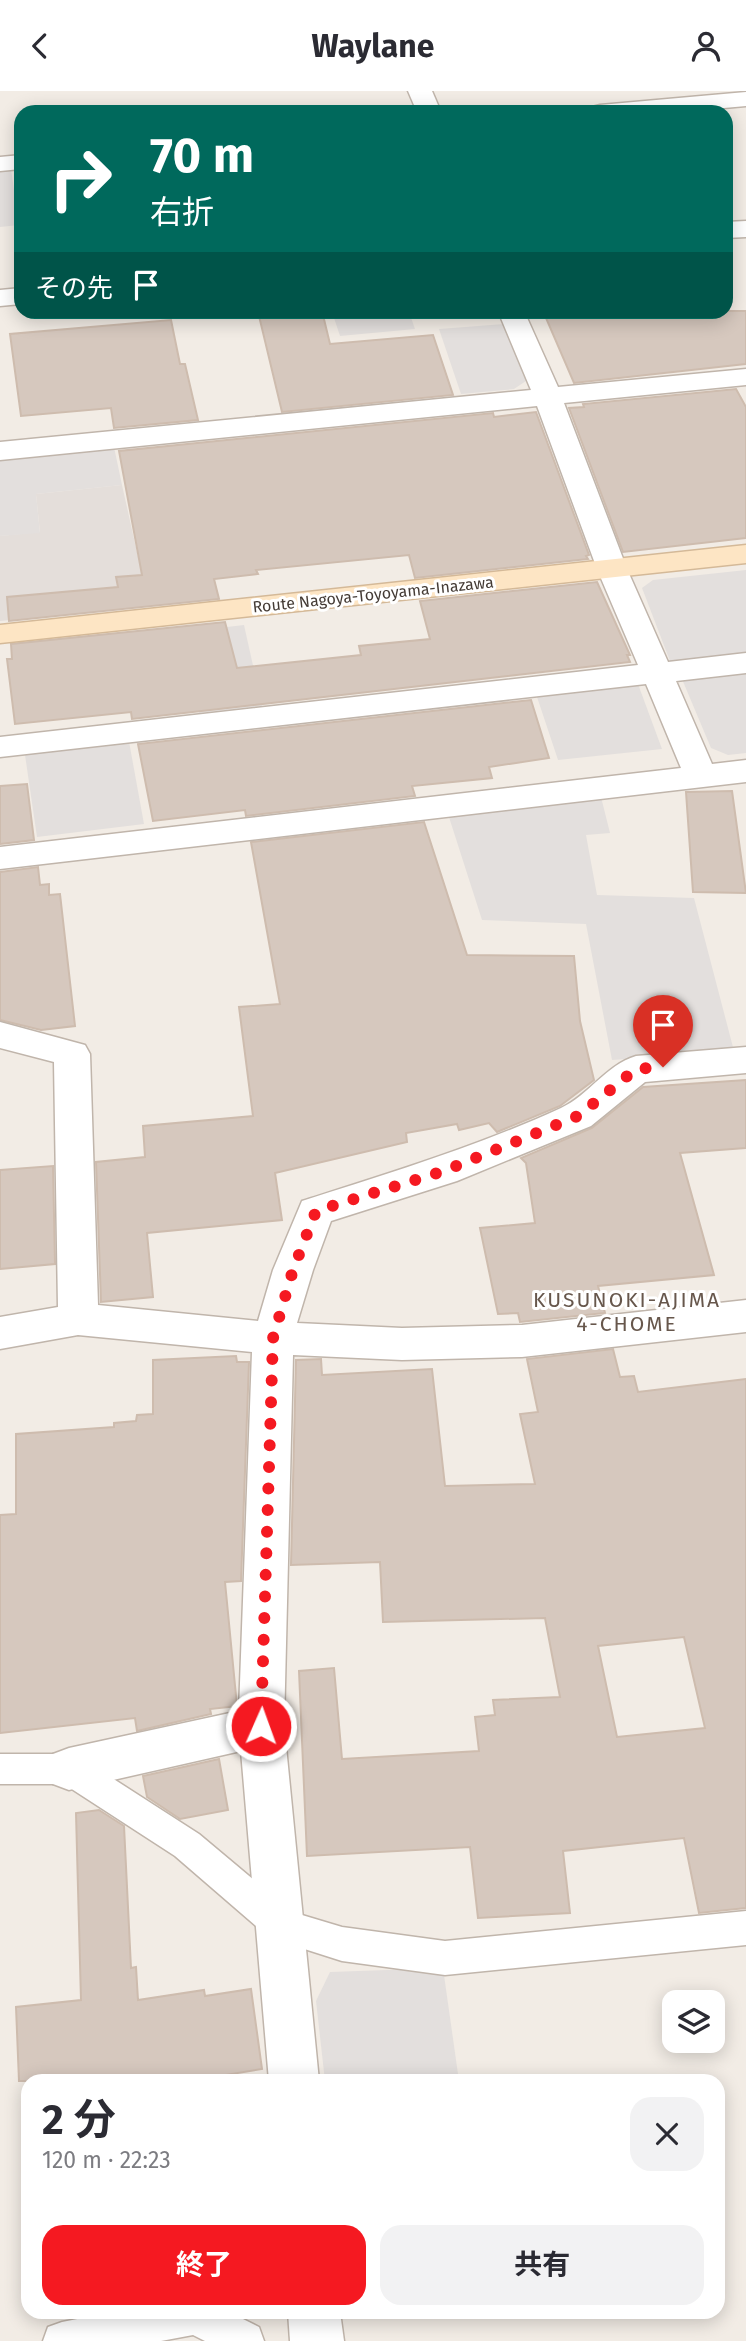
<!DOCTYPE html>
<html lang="ja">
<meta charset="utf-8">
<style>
body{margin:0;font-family:"Fira Sans","Noto Sans JP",sans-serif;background:#f2f2f3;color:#2b2b33;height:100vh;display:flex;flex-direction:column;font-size:26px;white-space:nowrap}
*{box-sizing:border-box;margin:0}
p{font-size:23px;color:#7c7c81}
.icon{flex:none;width:38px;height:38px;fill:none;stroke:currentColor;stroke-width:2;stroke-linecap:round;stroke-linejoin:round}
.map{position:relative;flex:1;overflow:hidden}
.side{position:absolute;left:21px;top:1983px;width:704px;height:245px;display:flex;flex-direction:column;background:#fff;border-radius:21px;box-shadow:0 4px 18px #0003}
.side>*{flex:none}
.top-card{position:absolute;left:14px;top:14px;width:719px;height:214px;border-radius:21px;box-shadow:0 4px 18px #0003;background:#00695c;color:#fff;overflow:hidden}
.tools{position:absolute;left:662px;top:1899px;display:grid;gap:14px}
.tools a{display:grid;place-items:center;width:63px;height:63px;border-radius:14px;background:#fff;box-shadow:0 4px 18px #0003;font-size:35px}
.pin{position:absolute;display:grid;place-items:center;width:60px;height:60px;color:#fff;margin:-72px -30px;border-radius:50% 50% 50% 0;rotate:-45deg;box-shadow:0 0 7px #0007}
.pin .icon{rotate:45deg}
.me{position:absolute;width:77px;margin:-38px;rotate:2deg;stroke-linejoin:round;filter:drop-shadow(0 0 5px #0008)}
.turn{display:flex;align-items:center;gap:24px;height:147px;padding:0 21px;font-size:32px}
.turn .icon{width:91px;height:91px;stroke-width:2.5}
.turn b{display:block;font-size:49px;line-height:60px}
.then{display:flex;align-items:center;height:66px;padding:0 21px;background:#0003;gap:14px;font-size:26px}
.round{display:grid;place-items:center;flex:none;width:74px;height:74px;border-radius:21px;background:#f2f2f3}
.head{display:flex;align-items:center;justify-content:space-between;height:119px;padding:0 21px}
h1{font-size:42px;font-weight:700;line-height:52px}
.cta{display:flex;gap:14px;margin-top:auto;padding:14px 21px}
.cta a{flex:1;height:80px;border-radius:21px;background:#f51921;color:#fff;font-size:28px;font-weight:700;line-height:80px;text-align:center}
.cta a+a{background:#f2f2f3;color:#2b2b33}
header{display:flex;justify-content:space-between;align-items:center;height:91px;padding:0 21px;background:#fff;font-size:32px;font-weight:700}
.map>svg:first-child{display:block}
.industrial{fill:#e4deda}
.parking{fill:#e3dfdd}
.building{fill:#d6c8be;stroke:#cebcae;stroke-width:2;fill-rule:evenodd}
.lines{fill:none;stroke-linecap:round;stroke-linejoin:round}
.lane-casing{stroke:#c0b5ab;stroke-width:3}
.street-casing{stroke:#c0b5ab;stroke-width:3}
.secondary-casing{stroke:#d4b998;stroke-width:3}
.lane{fill:#fff;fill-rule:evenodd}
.street{fill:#fff;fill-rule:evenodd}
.secondary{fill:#fde5c4;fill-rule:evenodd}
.route{stroke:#f51921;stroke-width:12;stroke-dasharray:0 21.6}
.labels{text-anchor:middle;stroke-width:6;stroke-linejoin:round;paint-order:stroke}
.far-street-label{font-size:16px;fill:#443b35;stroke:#fff}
.neighbourhood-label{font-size:21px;letter-spacing:2px;fill:#67574c;stroke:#fff}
</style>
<header><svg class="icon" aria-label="back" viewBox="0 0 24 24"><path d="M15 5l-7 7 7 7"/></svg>Waylane<svg class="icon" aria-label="person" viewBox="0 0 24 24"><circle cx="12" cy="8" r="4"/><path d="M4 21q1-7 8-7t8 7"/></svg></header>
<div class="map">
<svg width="746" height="2250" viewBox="0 0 746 2250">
<rect width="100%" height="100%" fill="#f2ece5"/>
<polygon class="industrial" points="122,394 149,515 0,530 0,445 40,441 36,403"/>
<g class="parking">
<polygon points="11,78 19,134 0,136 0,79"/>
<polygon points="332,221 409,221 415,238 340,245"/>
<polygon points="504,233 526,290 514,298 461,303 439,238"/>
<polygon points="114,356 122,394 36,403 40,442 0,445 0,367"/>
<polygon points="746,479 746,561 670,570 642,497 653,489"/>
<polygon points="244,534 262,615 199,622 184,541"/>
<polygon points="746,573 746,662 728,664 711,657 679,581"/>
<polygon points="638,593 662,658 558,669 536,603"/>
<polygon points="128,645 144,733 37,746 24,657"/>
<polygon points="601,706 610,742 586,744 597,804 694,807 734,960 612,969 586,833 482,829 448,723"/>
<polygon points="443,1877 459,1990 325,1990 316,1910 330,1881"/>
</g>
<g class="building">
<polygon points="322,220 330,253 433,244 453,304 282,321 259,225"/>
<polygon points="543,220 746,220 746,273 574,292"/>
<polygon points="171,229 180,273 185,273 198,329 114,337 111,317 21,325 10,243"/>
<polygon points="736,298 746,316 746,447 623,461 569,317 584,316 583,313"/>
<polygon points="536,321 589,464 586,465 588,468 415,487 409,464 256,479 258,483 214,488 219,508 9,530 7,506 118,496 116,486 142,484 119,360 493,322 494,326"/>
<polygon points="597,491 630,564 627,564 630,571 132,628 131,621 15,633 7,568 12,568 11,553 225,531 237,577 361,564 359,555 430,548 420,510"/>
<polygon points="531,609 549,667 489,676 492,687 412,695 415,705 246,725 245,719 153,730 138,653"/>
<polygon points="27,693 34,749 0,753 0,695"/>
<polygon points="732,700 746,802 693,801 686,701"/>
<polygon points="424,731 467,864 574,865 580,930 594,989 560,1015 497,1041 489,1032 459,1039 457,1033 406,1042 407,1051 275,1082 282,1129 147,1142 153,1206 101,1211 96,1071 145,1066 143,1035 253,1025 239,916 280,913 251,751"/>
<polygon points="38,776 40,794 49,793 49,804 60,803 75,935 41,939 0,929 0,781"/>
<polygon points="746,989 746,1057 680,1062 714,1184 598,1195 605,1222 520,1231 518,1222 498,1223 480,1137 535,1132 526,1072 521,1067 592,1037 643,996"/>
<polygon points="53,1075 55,1173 0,1178 0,1079"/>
<path d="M613,1258L620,1286L634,1285L638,1301L746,1288V1817L699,1822L684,1747L563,1760L570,1822L478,1827L470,1756L307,1765L299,1580L334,1577L342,1668L479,1660L475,1626L495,1624L493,1609L560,1606L545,1527L383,1531L380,1471L291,1474L296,1269L321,1268L322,1284L432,1278L445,1395L535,1393L520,1323L538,1321L527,1268ZM684,1546L705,1637L617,1646L598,1555Z"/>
<polygon points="236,1265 237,1271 249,1271 241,1490 225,1491 237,1615 210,1618 211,1623 137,1640 135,1627 0,1642 0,1424 16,1423 16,1343 114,1336 114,1332 136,1330 137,1324 153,1323 153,1269"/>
<polygon points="219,1668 228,1719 180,1728 147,1706 143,1685"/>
<polygon points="99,1719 124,1735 131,1877 136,1876 138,1909 204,1899 205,1905 251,1898 262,1978 189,1990 19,1990 16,1916 81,1909 76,1722"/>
</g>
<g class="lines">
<defs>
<g id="lane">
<polygon points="0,1663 69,1663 81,1667 199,1743 292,1821 342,1836 445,1850 746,1820 746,1854 445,1884 342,1870 270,1847 175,1765 64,1693 0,1693"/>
<polygon points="113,2221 229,2221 259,2236 264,2250 205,2250 193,2244 161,2250 43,2250 48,2236 62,2231"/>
</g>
<g id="street">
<polygon points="408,0 432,0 441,21 417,21"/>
<polygon points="746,1 746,15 680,21 588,21 592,16 600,14"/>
<polygon points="21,64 21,78 0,80 0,66"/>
<polygon points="746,130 746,146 726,147 726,131"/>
<polygon points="21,197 21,213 0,215 0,199"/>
<polygon points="498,220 524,220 558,296 746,278 746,294 564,312 627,478 668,571 746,562 746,582 676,590 712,673 746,669 746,691 0,778 0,756 681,677 646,593 0,666 0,646 638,574 597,478 537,315 0,369 0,351 531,299"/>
<path d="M0,931L85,954L90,963L98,1214L258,1230L273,1179L302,1110C390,1082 478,1055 561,1017C589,1004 606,974 636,965L746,956V982L645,991L591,1035L457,1090L331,1130L313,1179L297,1232L402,1237L522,1234L746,1209V1241L522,1266L402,1269L293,1264L284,1635L319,1990H269L241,1660L69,1699L53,1693L46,1678L53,1663L69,1657L239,1620L252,1261L78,1244L0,1258V1226L58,1216L54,971L0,957Z"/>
<polygon points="288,2221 340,2221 344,2250 290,2250"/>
</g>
<polygon id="secondary" points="746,454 746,472 0,552 0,534"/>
</defs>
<use href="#lane" class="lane-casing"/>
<use href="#street" class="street-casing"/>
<use href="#secondary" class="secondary-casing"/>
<use href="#lane" class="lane"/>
<use href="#street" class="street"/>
<use href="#secondary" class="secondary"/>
</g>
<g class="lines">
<polyline class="route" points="261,1635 273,1247 293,1179 316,1120 444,1080 578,1025 636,978 663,976"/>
</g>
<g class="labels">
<g class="far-street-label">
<text transform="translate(373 503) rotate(-6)" y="6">Route Nagoya-Toyoyama-Inazawa</text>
</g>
<g class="neighbourhood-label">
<text x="627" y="1216">KUSUNOKI-AJIMA<tspan x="627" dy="24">4-CHOME</tspan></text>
</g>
</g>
</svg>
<div class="tools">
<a><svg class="icon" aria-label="layers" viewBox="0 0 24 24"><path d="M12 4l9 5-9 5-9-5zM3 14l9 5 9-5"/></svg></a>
</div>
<div class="pin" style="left:663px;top:976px;background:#d93025"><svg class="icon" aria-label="arrive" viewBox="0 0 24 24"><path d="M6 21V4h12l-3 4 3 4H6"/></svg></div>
<svg class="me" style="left:261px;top:1635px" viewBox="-20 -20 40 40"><circle r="17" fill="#f51921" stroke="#fff" stroke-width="3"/><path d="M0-11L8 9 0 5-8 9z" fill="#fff"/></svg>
<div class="top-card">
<div class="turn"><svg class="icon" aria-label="right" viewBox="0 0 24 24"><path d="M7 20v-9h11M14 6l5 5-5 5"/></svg><div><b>70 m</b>右折</div></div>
<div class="then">その先<svg class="icon" aria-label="arrive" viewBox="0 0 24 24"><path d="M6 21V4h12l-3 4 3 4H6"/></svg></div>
</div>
<section class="side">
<div class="head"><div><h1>2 分</h1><p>120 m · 22:23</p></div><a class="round"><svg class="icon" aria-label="close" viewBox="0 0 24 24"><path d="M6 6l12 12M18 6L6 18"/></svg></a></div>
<div class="cta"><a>終了</a><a>共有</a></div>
</section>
</div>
